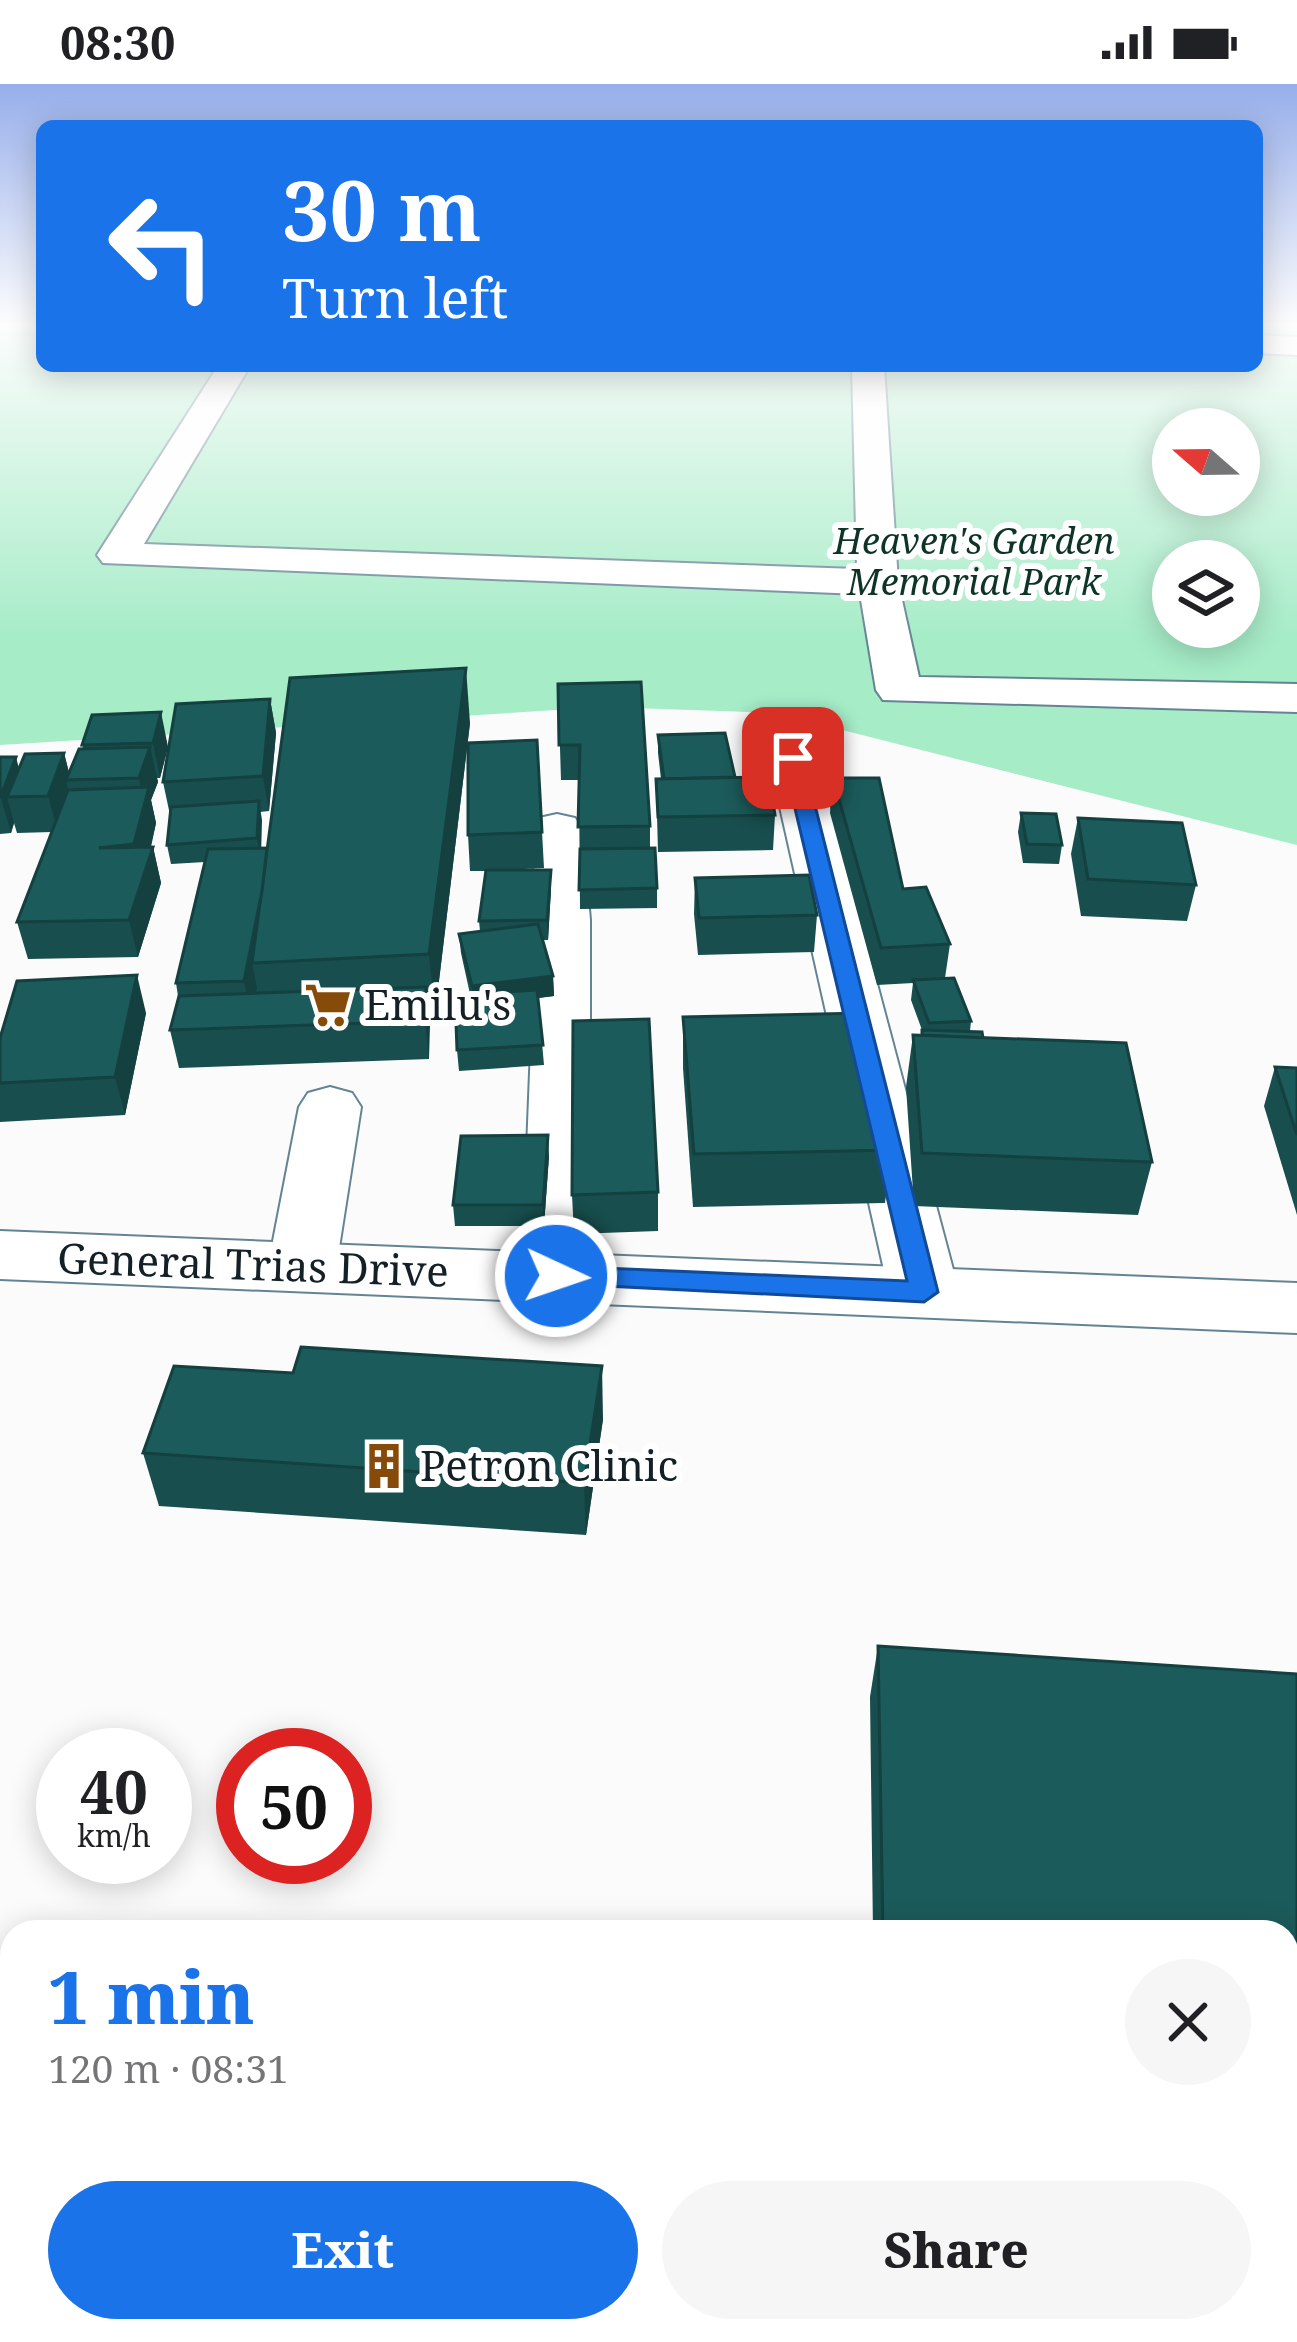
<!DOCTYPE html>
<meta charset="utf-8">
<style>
body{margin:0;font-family:"Noto Serif",serif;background:#f6f6f6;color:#202124;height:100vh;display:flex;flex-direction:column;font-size:45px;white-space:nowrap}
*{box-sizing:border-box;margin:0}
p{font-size:39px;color:#757577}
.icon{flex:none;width:66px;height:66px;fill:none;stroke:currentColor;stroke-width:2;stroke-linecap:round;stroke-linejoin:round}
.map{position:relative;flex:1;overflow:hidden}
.panel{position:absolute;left:0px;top:1836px;width:1299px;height:423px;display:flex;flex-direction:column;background:#fff;border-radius:36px 36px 0 0;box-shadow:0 6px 30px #0003}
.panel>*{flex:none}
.hud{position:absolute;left:36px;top:36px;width:1227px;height:252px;border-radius:18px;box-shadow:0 6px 30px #0003;background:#1a73e8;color:#fff;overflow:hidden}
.needle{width:78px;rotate:290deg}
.fabs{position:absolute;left:1152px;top:324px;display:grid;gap:24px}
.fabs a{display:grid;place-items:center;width:108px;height:108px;border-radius:50%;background:#fff;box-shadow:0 6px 30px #0003;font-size:60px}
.speed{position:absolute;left:36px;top:1644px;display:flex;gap:24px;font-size:60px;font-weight:700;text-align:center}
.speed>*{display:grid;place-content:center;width:156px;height:156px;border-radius:50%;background:#fff;box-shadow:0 6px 30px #0003;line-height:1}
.speed small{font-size:30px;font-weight:400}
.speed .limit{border:18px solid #d22;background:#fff;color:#111}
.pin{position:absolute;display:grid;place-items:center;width:102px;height:102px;color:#fff;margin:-51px;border-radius:24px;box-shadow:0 6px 18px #0006}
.me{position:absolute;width:132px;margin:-66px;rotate:93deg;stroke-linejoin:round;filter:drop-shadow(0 0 9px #0008)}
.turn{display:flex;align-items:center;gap:42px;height:252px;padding:0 48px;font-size:54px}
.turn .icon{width:156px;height:156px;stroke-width:2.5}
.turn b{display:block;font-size:84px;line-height:102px}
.round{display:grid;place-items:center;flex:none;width:126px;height:126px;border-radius:63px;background:#f6f6f6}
.headline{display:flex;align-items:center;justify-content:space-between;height:204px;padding:0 48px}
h1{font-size:72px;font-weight:800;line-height:90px;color:#1a73e8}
.primary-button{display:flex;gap:24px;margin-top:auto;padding:24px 48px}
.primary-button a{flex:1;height:138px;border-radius:72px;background:#1a73e8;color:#fff;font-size:48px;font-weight:800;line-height:138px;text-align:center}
.primary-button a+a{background:#f6f6f6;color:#202124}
.status{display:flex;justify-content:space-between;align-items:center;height:84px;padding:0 60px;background:#fff;direction:ltr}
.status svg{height:33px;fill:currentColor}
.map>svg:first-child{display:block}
.green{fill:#a5ecc7;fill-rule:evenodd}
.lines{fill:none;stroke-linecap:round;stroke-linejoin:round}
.minor-casing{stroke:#648493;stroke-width:4}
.major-casing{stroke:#648493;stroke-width:4}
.minor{fill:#fff;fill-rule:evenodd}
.major{fill:#fff;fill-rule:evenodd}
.wall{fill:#184e4e}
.shaded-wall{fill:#144040}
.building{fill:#1c5b5b;stroke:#144040;stroke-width:3}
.route{fill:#1a73e8;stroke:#114b97;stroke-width:3}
.labels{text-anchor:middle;stroke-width:12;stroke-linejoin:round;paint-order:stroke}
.far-park-label{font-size:36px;font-style:italic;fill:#0d3424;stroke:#fff}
.poi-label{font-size:42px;fill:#132026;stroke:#fff;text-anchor:start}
.street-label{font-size:42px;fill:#132026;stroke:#fff}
</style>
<div class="status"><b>08:30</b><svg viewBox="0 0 49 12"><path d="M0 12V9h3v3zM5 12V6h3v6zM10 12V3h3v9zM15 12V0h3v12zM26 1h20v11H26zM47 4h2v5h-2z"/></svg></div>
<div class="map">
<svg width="1297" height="2258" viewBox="0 0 1297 2258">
<rect width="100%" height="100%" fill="#fbfbfb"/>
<path class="green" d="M0,242H42V282H1257V242H1297V761L775,629L604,623L0,661ZM1173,345H1239V411H1173ZM1173,477H1239V543H1173Z"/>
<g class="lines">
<defs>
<g id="minor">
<polygon points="1257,251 1297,253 1297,271 1257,269"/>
<polygon points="218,282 250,282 144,460 857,485 852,282 884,282 898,498 919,593 1297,600 1297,628 883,616 876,606 860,510 103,479 97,471"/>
<polygon points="793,660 810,664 817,674 959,1208 948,1225 924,1233 900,1225 889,1208 769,674 776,664"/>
<polygon points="557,730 575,734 582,745 590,836 590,1192 580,1209 556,1216 532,1209 522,1192 536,836 532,745 539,734"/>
<polygon points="330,1003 352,1009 361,1023 336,1183 326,1200 302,1207 278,1200 268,1183 299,1023 308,1009"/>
<polygon points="0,1993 12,1998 12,2151 0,2146"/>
<polygon points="12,2205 12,2247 100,2247 102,2258 0,2258 0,2222"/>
</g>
<polygon id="major" points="0,1147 1297,1199 1297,1249 0,1195"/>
</defs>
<use href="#minor" class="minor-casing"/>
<use href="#major" class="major-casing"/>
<use href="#minor" class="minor"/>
<use href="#major" class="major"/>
</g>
<g class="wall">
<polygon points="558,600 650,742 650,764 657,804 657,824 580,825 579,696 561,696"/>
<polygon points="270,615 276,649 269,727 260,728 261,764 267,764 470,639 435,930 429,931 429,975 179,984 170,946 178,912 176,899 205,778 171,780 167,761 170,731 163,698"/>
<polygon points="92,631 168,663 160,694 157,694 158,698 151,716 156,739 151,763 153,763 161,799 138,873 28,875 17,838 52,748 17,749 14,739 11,749 0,750 0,673 19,685 64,669 69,689 83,664 82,661"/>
<polygon points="658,651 735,693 775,731 773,766 658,768 656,695 661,695 658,669"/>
<polygon points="537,656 544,784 505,786 551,805 548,856 543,856 553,892 554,912 538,914 544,981 459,987 457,966 470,910 461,869 459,850 480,847 479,837 486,787 470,787 468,751"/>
<polygon points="833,694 903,805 950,860 945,894 971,937 970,947 983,954 1152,1078 1138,1131 914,1122 906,1003 913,951 921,951 922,946 911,916 913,899 877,901 830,729"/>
<polygon points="1021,729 1062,761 1059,780 1023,779 1018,748"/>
<polygon points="1078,734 1196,801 1187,837 1081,832 1071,770"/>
<polygon points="695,794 817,831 814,868 698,871 694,830"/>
<polygon points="146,929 125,1031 0,1038 0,954"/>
<polygon points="683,933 892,1066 885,1119 693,1123 683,984"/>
<polygon points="1275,983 1297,984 1297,1131 1264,1022"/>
<polygon points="549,1072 544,1142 455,1142 453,1121"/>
<polygon points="658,1108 658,1147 574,1150 572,1111"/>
<polygon points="603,1335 586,1451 159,1422 143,1369"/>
<polygon points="878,1562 1297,1590 1297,1979 1287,1978 1287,1848 873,1848 870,1613"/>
</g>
<g class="shaded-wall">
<polygon points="466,584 470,639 435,930 429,870"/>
<polygon points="270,615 276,649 269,727 263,692"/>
<polygon points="161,628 168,663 160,694 153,659"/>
<polygon points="150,663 158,698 151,716 156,739 144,790 153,763 161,799 138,873 129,836 142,795 134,760 144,720 139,694"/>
<polygon points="64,669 71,696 66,696 70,712 58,748 48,712"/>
<polygon points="16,673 25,708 7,713 14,739 11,749 1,714"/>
<polygon points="259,717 262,736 261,773 257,754"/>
<polygon points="270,764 252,879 257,904 251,934 244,897"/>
<polygon points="551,786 551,805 548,856 547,836"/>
<polygon points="137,891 146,929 125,1031 115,993"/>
<polygon points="553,892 554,912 473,922 472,902"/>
<polygon points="426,903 430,941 429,975 425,937"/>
<polygon points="548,1051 549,1072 544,1142 543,1121"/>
<polygon points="602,1282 603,1335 586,1451 584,1399"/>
</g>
<g class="building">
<polygon points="466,584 429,870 252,879 290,594"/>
<polygon points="641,598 650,742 578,743 580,661 559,661 558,600"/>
<polygon points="270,615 263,692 163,698 176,620"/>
<polygon points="161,628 153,659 82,661 92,631"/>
<polygon points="725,649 735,693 664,695 658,651"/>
<polygon points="537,656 542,748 468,751 468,659"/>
<polygon points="150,663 139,694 66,696 79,665"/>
<polygon points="64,669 48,712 7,713 25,670"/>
<polygon points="0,673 16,673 0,714"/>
<polygon points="769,693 775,731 658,733 656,695"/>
<polygon points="833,694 879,694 903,805 926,803 950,860 881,864"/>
<polygon points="149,703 134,760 99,764 153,763 129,836 17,838 68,706"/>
<polygon points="259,717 257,754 167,761 171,723"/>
<polygon points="1021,729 1056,730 1062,761 1027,760"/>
<polygon points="1078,734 1182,739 1196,801 1088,795"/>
<polygon points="267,764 262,807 244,897 176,899 208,765"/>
<polygon points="655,764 657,804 579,806 580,765"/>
<polygon points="486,786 551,786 547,836 479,837"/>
<polygon points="809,791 817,831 699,834 695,794"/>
<polygon points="538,840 553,892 472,902 459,850"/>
<polygon points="137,891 115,993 0,999 0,954 17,897"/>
<polygon points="954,894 971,937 929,939 913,896"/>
<polygon points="426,903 425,937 170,946 179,912"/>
<polygon points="537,906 543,961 457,966 455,911"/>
<polygon points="864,929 892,1066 694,1070 683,933"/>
<polygon points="649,935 658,1108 572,1111 573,937"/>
<polygon points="922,946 982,948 983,954 922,951"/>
<polygon points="913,951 1126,959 1152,1078 922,1069"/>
<polygon points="1275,983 1297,984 1297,1051"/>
<polygon points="548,1051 543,1121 453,1121 461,1052"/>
<polygon points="301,1263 602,1282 584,1399 143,1369 174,1282 293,1289"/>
<polygon points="878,1562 1297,1590 1297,1932 1287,1931 1287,1848 883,1848"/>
</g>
<linearGradient id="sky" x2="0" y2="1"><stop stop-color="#96aeea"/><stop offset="0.43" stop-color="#fdfdfd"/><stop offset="1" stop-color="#fdfdfd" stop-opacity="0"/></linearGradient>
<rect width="1297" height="558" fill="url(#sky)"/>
<polygon class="route" points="793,668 803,674 938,1208 924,1218 546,1199 542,1192 546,1185 556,1182 907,1197 783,674"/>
<defs>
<symbol id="supermarket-bare" viewBox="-9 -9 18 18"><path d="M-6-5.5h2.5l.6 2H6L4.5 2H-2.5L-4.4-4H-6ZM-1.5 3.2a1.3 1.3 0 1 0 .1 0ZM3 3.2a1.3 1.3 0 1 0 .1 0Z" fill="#874b09" stroke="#fff" stroke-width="2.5" paint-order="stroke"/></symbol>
<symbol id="building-bare" viewBox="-9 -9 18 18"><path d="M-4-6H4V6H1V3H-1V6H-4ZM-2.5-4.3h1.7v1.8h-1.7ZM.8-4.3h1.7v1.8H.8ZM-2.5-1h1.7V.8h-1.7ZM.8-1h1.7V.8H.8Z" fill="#874b09" stroke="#fff" stroke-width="2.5" paint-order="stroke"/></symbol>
</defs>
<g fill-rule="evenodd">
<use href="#supermarket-bare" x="295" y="888" width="66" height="66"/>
<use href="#building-bare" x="351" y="1349" width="66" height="66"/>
</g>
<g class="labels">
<g class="far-park-label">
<text x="974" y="470">Heaven's Garden<tspan x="974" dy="41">Memorial Park</tspan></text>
</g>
<g class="poi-label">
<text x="364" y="936">Emilu's</text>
<text x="420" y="1397">Petron Clinic</text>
</g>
<g class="street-label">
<text transform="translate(253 1181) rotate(2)" y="15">General Trias Drive</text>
</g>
</g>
</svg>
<div class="fabs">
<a><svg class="needle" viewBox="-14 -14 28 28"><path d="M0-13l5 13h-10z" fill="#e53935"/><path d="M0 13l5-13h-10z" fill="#757577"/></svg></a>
<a><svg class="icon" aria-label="layers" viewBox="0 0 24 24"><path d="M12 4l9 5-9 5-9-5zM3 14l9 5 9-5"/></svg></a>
</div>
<div class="speed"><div>40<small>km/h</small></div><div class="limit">50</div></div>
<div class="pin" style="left:793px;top:674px;background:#d93025"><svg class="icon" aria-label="arrive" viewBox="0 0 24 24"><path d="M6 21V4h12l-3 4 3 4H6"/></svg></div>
<svg class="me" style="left:556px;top:1192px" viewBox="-20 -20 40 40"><circle r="17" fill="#1a73e8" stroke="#fff" stroke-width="3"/><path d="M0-11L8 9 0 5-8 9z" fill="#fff"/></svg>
<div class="hud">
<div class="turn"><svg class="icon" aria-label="left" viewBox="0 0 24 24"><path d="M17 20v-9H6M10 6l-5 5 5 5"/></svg><div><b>30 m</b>Turn left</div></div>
</div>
<section class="panel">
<div class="headline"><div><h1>1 min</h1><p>120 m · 08:31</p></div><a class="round"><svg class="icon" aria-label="close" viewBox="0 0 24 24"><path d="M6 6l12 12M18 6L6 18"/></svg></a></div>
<div class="primary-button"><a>Exit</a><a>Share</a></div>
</section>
</div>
